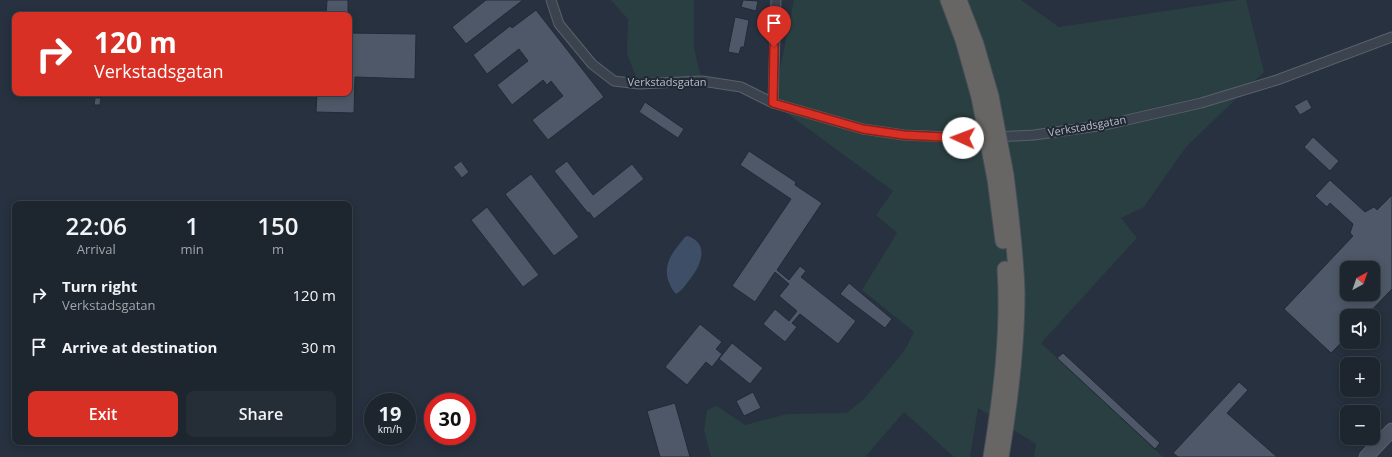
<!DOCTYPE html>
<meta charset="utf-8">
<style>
body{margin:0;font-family:"Open Sans",sans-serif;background:#252d37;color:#f1f3f6;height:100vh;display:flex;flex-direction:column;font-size:15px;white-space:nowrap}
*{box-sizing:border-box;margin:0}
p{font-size:13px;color:#a0a5aa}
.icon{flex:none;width:22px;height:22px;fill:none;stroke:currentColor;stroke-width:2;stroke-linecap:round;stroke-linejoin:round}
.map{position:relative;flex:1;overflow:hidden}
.panel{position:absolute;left:12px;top:201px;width:340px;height:244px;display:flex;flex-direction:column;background:#1d252f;border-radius:8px;box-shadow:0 2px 10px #0003,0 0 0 1px #3b424b}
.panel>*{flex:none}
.guide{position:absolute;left:12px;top:12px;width:340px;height:84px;border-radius:8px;box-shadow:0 2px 10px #0003,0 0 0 1px #3b424b;background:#d93025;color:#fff;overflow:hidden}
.needle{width:26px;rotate:40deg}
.buttons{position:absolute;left:1340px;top:261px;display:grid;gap:8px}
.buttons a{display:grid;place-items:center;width:40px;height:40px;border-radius:8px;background:#1d252f;box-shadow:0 2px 10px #0003,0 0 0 1px #3b424b;font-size:20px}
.speed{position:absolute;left:364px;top:393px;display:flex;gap:8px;font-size:20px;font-weight:700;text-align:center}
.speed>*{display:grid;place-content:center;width:52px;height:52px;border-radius:50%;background:#1d252f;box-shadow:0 2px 10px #0003,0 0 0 1px #3b424b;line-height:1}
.speed small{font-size:10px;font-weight:400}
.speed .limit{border:6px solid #d22;background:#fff;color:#111}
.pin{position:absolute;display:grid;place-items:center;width:34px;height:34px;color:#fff;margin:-41px -17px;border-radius:50% 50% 50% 0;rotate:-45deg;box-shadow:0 0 4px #0007}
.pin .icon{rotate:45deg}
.me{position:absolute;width:44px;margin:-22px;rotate:272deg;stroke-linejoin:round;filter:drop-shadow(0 0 3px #0008)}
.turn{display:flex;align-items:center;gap:14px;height:84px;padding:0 16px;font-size:18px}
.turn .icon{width:52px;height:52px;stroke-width:2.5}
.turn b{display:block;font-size:28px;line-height:34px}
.eta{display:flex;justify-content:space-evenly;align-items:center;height:68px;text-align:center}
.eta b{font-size:24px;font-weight:600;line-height:28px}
.action{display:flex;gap:8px;margin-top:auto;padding:8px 16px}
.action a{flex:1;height:46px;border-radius:8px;background:#d93025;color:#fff;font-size:16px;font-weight:600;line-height:46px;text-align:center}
.action a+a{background:#252d37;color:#f1f3f6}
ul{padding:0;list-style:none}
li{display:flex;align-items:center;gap:12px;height:52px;padding:0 16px}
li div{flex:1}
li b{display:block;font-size:15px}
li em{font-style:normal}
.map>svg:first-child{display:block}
.green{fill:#2a3f41}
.water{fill:#3f4e67}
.building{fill:#4e5868;stroke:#222a36;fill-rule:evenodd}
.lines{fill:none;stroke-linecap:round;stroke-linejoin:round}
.minor-casing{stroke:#59616c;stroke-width:11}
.secondary-casing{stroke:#59616c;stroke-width:15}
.trunk-casing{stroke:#464e59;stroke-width:17}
.minor{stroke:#3b434f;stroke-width:9}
.secondary{stroke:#4a5262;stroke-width:13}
.trunk{stroke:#676664;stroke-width:15}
.trunk-bridge-casing{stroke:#464e59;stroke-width:17;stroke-linecap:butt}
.trunk-bridge{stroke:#676664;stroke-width:15}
.route-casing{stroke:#8d1f18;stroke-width:10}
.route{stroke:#d93025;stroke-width:7}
.labels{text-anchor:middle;stroke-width:4;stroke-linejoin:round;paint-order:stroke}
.street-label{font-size:11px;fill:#b8bec9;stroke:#202834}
</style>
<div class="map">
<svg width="1392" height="457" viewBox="0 0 1392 457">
<rect width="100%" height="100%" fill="#27313f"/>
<g class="green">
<polygon points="611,0 694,0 694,48 702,81 639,84 627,54 628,19"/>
<polygon points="794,0 1021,0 1059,27 1238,0 1246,0 1264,72 1186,147 1144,207 1121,218 1137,238 1041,343 1163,457 1034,457 1036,444 978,408 970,457 954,457 904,412 865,457 711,457 704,430 707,410 717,406 745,425 787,414 847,413 865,398 904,351 914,332 862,290 897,233 876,215 893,191 773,103"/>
</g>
<path class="water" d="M688,236C712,245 699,269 687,283C684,287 681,291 676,294C672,290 670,285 668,280C663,262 674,251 685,237Z"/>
<g class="building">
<polygon points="327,0 348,0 348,15 326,15"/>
<polygon points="486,0 523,0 466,44 452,27"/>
<polygon points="743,0 758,1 756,11 741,7"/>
<polygon points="536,10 604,97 548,140 532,120 563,96 551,81 547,85 543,80 512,105 497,85 528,61 519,49 487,74 473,55 510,26 512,28"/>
<polygon points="735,17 749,20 744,47 741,47 739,54 728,52"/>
<polygon points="349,33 416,34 415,79 355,77 354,113 316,112 317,93 349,93"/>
<polygon points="95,98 101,98 100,105 94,105"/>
<polygon points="1307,99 1312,108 1300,115 1294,106"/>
<polygon points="645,102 684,129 678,138 639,112"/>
<polygon points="1313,137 1339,161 1330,171 1304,147"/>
<polygon points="749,151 796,182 795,185 822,203 777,270 789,280 800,266 806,271 801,277 856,321 838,344 800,314 792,323 797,327 785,342 763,324 775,309 789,321 797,311 779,296 789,284 775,272 755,302 732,286 791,199 740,165"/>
<polygon points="461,161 469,172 462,178 453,167"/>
<polygon points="567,161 593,195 632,164 644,179 594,219 589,212 588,213 554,171"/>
<polygon points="531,174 579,237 554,256 505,194"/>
<path d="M1330,180L1365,212L1374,207L1377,210L1392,195V289L1366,316H1347V337L1331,353L1284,309L1353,236L1350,233L1353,224L1330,203L1327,207L1315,196ZM1347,268H1373V294H1347Z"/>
<polygon points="487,207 539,275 523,287 471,220"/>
<polygon points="849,283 892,319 885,328 840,294"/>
<polygon points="700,324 722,342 716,349 722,354 712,367 706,362 687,385 665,367"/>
<polygon points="732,343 763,368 750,384 719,359"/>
<polygon points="1063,353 1160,443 1155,449 1057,358"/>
<polygon points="1239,382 1248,390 1227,413 1277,457 1178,457 1173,453"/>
<polygon points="753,392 761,408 744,416 736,401"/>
<polygon points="675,403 690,457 660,457 647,411"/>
</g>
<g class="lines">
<defs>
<g id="minor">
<polyline points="551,0 559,24 592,64 614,81 639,84 702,81 741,87 773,103 863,129 904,135 950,137 977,138 1034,135 1105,125 1201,103 1277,80 1392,37"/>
<polyline points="773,103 776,0"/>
</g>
<polyline id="secondary" points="1366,457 1392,430"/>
<g id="trunk">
<polyline points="948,0 963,40 979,97"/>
<polyline points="959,0 976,44 991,96"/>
<polyline points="995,179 1003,241"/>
<path d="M991,457C1001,395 1009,332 1005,269"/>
<path d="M1001,457C1010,403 1017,349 1017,293C1016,254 1011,214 1006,175"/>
</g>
</defs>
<use href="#minor" class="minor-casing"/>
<use href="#secondary" class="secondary-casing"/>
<use href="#trunk" class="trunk-casing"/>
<use href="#minor" class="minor"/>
<use href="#secondary" class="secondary"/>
<use href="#trunk" class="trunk"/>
<defs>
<g id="trunk-bridge">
<polyline points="991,96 1006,175"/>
<polyline points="979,97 995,179"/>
</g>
</defs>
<use href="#trunk-bridge" class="trunk-bridge-casing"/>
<use href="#trunk-bridge" class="trunk-bridge"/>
</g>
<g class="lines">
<defs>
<polyline id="route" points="774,47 773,103 863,129 904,135 963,138"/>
</defs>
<use href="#route" class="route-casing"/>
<use href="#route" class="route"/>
</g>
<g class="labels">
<g class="street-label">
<text x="667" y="86">Verkstadsgatan</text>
<text transform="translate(1087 126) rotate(-10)" y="4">Verkstadsgatan</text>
</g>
</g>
</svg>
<div class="buttons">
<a><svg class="needle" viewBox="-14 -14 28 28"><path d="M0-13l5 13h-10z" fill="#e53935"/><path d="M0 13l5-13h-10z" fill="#a0a5aa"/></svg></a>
<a><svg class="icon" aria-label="sound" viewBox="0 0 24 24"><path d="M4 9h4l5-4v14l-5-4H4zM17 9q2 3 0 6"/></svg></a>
<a>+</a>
<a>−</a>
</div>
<div class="speed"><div>19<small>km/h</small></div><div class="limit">30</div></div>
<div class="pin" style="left:774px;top:47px;background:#d93025"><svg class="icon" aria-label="arrive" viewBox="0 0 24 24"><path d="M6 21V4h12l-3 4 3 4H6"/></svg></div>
<svg class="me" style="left:963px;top:138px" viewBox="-20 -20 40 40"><circle r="19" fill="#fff"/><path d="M0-13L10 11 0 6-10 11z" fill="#d93025"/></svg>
<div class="guide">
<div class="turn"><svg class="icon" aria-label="right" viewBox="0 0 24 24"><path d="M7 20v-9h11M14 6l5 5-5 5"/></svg><div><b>120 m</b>Verkstadsgatan</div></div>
</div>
<section class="panel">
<div class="eta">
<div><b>22:06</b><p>Arrival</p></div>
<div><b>1</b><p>min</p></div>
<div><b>150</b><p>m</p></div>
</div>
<ul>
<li><svg class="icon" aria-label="right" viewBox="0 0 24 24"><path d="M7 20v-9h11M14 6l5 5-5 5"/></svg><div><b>Turn right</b><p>Verkstadsgatan</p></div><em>120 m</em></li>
<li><svg class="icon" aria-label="arrive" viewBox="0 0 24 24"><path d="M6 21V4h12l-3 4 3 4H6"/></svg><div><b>Arrive at destination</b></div><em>30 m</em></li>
</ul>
<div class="action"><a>Exit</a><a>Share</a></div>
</section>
</div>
